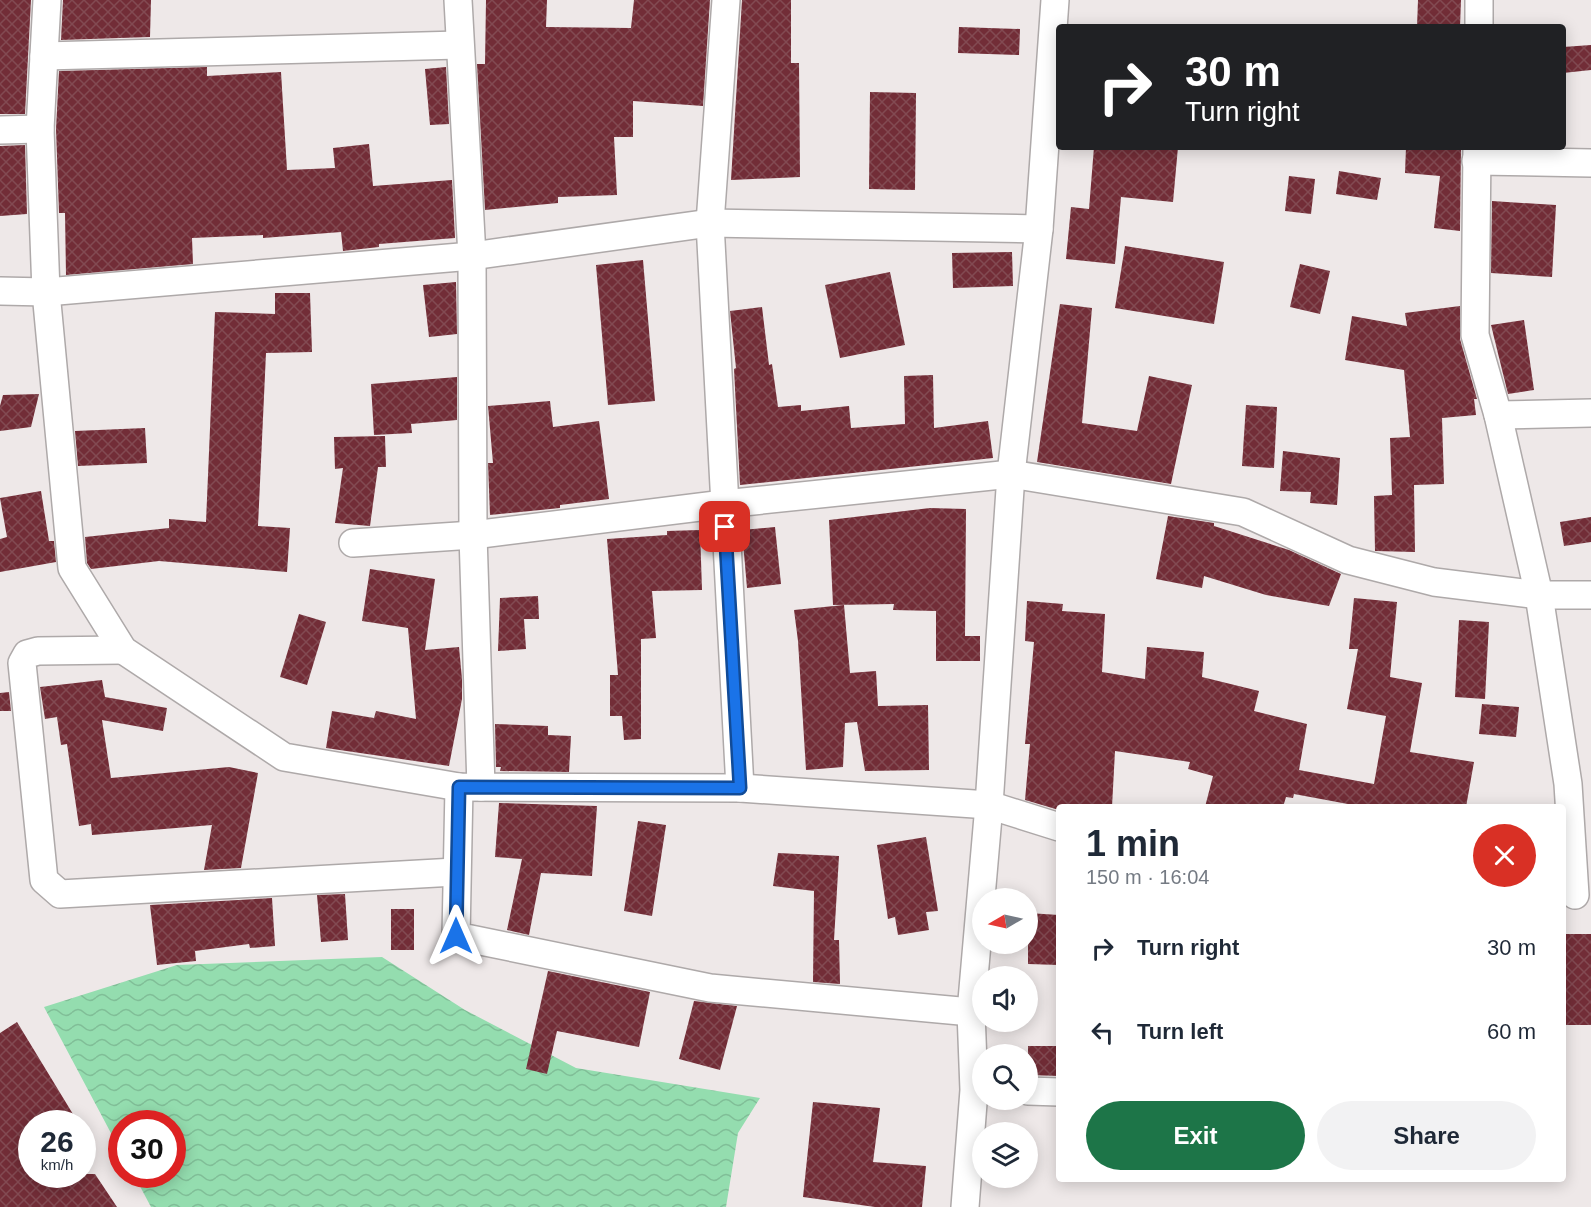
<!DOCTYPE html>
<meta charset="utf-8">
<style>
body{margin:0;font-family:Helvetica,sans-serif;background:#f2f2f3;color:#1f2937;height:100vh;display:flex;flex-direction:column;font-size:22px;white-space:nowrap}
*{box-sizing:border-box;margin:0}
p{font-size:20px;color:#747a83}
.icon{flex:none;width:33px;height:33px;fill:none;stroke:currentColor;stroke-width:2;stroke-linecap:round;stroke-linejoin:round}
.map{position:relative;flex:1;overflow:hidden}
.side{position:absolute;left:1056px;top:804px;width:510px;height:378px;display:flex;flex-direction:column;background:#fff;border-radius:6px;box-shadow:0 3px 15px #0003}
.side>*{flex:none}
.banner{position:absolute;left:1056px;top:24px;width:510px;height:126px;border-radius:6px;box-shadow:0 3px 15px #0003;background:#202124;color:#fff;overflow:hidden}
.needle{width:39px;rotate:261deg}
.fabs{position:absolute;left:972px;top:888px;display:grid;gap:12px}
.fabs a{display:grid;place-items:center;width:66px;height:66px;border-radius:50%;background:#fff;box-shadow:0 3px 15px #0003;font-size:30px}
.speed{position:absolute;left:18px;top:1110px;display:flex;gap:12px;font-size:30px;font-weight:700;text-align:center}
.speed>*{display:grid;place-content:center;width:78px;height:78px;border-radius:50%;background:#fff;box-shadow:0 3px 15px #0003;line-height:1}
.speed small{font-size:15px;font-weight:400}
.speed .limit{border:9px solid #d22;background:#fff;color:#111}
.pin{position:absolute;display:grid;place-items:center;width:51px;height:51px;color:#fff;margin:-26px;border-radius:12px;box-shadow:0 3px 9px #0006}
.me{position:absolute;width:66px;margin:-33px;rotate:0deg;stroke-linejoin:round;filter:drop-shadow(0 0 4px #0008)}
.turn{display:flex;align-items:center;gap:21px;height:126px;padding:0 30px;font-size:27px}
.turn .icon{width:78px;height:78px;stroke-width:2.5}
.turn b{display:block;font-size:42px;line-height:51px}
.round{display:grid;place-items:center;flex:none;width:63px;height:63px;border-radius:32px;background:#f2f2f3}
.headline{display:flex;align-items:center;justify-content:space-between;height:102px;padding:0 30px}
h1{font-size:36px;font-weight:700;line-height:45px}
.action{display:flex;gap:12px;margin-top:auto;padding:12px 30px}
.action a{flex:1;height:69px;border-radius:36px;background:#1d7548;color:#fff;font-size:24px;font-weight:700;line-height:69px;text-align:center}
.action a+a{background:#f2f2f3;color:#1f2937}
ul{padding:0;list-style:none}
li{display:flex;align-items:center;gap:18px;height:84px;padding:0 30px}
li div{flex:1}
li b{display:block;font-size:22px}
li em{font-style:normal}
.map>svg:first-child{display:block}
.water{fill:url(#water-waves)}
.building{fill:url(#building-cross-hatch)}
.lines{fill:none;stroke-linecap:round;stroke-linejoin:round}
.street-casing{stroke:#aea9a9;stroke-width:30}
.street{stroke:#fff;stroke-width:27}
.route-casing{stroke:#114b97;stroke-width:15}
.route{stroke:#1a73e8;stroke-width:10}
</style>
<div class="map">
<svg width="1591" height="1207" viewBox="0 0 1591 1207">
<defs>
<pattern id="water-waves" width="16" height="10" patternUnits="userSpaceOnUse" patternTransform="scale(1.5)"><rect width="16" height="10" fill="#94ddaf"/><path d="M0 5q4-4 8 0t8 0" fill="none" stroke="#80be97"/></pattern>
<pattern id="building-cross-hatch" width="8" height="8" patternUnits="userSpaceOnUse" patternTransform="scale(1.5)"><rect width="8" height="8" fill="#722d37"/><path d="M0 0l8 8M0 8l8-8" fill="none" stroke="#824a52"/></pattern>
</defs>
<rect width="100%" height="100%" fill="#eee8e8"/>
<polygon class="water" points="382,957 465,1010 576,1068 760,1098 738,1133 726,1207 151,1207 134,1175 172,1174 172,1124 122,1124 121,1152 44,1007 177,965"/>
<g class="building">
<polygon points="0,0 31,0 25,114 0,114"/>
<polygon points="63,0 151,0 150,37 61,40"/>
<polygon points="486,0 547,0 546,27 631,28 634,0 710,0 703,106 633,101 633,137 614,137 617,195 558,197 558,203 485,210 477,64 485,64"/>
<polygon points="742,0 791,0 791,63 799,63 800,177 731,180"/>
<polygon points="1418,0 1461,0 1460,27 1417,27"/>
<polygon points="959,27 1020,29 1019,55 958,53"/>
<polygon points="1591,45 1591,70 1563,73 1563,47"/>
<polygon points="207,67 207,76 281,72 287,170 335,168 333,148 369,144 373,186 452,180 455,238 379,244 379,247 343,251 341,232 263,238 263,235 192,238 193,264 66,275 65,213 59,213 56,129 59,71"/>
<polygon points="446,67 449,124 430,125 425,69"/>
<polygon points="870,92 916,93 915,190 869,189"/>
<polygon points="25,145 27,214 0,216 0,146"/>
<polygon points="1094,147 1178,147 1173,202 1121,197 1115,264 1066,259 1071,207 1089,209"/>
<polygon points="1406,147 1461,147 1460,231 1434,228 1440,176 1405,173"/>
<polygon points="1339,171 1381,178 1377,200 1336,194"/>
<polygon points="1289,176 1315,179 1311,214 1285,211"/>
<polygon points="1492,201 1556,205 1552,277 1491,273"/>
<polygon points="1125,246 1224,262 1214,324 1115,308"/>
<polygon points="1012,252 1013,286 953,288 952,253"/>
<polygon points="643,260 655,401 608,405 596,265"/>
<polygon points="1300,264 1330,271 1320,314 1290,307"/>
<polygon points="890,272 905,345 840,358 825,285"/>
<polygon points="456,282 457,334 429,337 423,285"/>
<polygon points="275,293 310,293 312,352 266,353 258,526 290,528 287,572 159,561 91,569 87,563 85,537 169,528 169,519 206,522 215,312 275,314"/>
<polygon points="1060,304 1092,308 1082,423 1137,431 1149,376 1192,385 1171,484 1037,462"/>
<polygon points="1460,306 1460,339 1477,399 1474,399 1476,415 1442,418 1444,484 1414,485 1415,552 1375,551 1374,496 1392,495 1390,438 1410,437 1404,370 1345,360 1352,316 1407,326 1405,313"/>
<polygon points="762,307 769,365 772,364 778,407 801,405 801,411 849,406 851,428 905,424 904,376 933,375 934,428 988,421 993,458 740,485 734,369 736,368 730,311"/>
<polygon points="1524,320 1534,390 1508,394 1491,325"/>
<polygon points="457,377 457,420 411,424 412,433 374,435 371,384"/>
<polygon points="39,394 31,427 0,431 0,406 3,395"/>
<polygon points="550,401 553,427 599,421 609,499 560,505 560,508 490,515 488,463 493,463 488,406"/>
<polygon points="1246,405 1277,407 1274,468 1242,466"/>
<polygon points="145,428 147,463 78,466 75,431"/>
<polygon points="385,436 386,467 378,467 370,526 335,523 343,468 335,469 334,437"/>
<polygon points="1283,451 1340,458 1337,505 1310,503 1311,492 1280,491"/>
<polygon points="41,491 49,541 54,541 56,562 0,572 0,539 7,537 0,498"/>
<polygon points="930,508 966,509 965,636 980,636 980,661 936,661 936,611 893,610 894,604 833,605 829,520"/>
<polygon points="1168,516 1214,523 1214,526 1289,550 1341,574 1329,606 1266,595 1204,576 1202,588 1156,579"/>
<polygon points="1591,517 1591,542 1564,546 1560,522"/>
<polygon points="775,527 781,584 747,588 742,530"/>
<polygon points="700,530 702,590 652,591 656,638 641,639 641,739 624,740 622,716 610,716 610,675 618,675 607,539 667,535 667,531"/>
<polygon points="370,569 435,579 425,650 459,647 462,679 462,699 449,766 326,748 332,711 374,718 376,711 416,719 408,628 362,621"/>
<polygon points="538,596 539,619 524,619 526,649 498,651 500,598"/>
<polygon points="1354,598 1397,602 1390,677 1422,683 1410,752 1474,762 1466,807 1364,807 1294,794 1293,798 1286,797 1283,807 1205,807 1213,776 1188,769 1190,762 1115,751 1112,807 1059,807 1059,810 1025,800 1030,744 1025,744 1034,642 1025,641 1027,601 1063,604 1062,611 1105,614 1102,672 1145,679 1147,647 1204,652 1202,677 1259,691 1254,711 1307,724 1299,770 1374,784 1386,716 1347,709 1358,649 1349,649"/>
<polygon points="844,605 850,673 876,671 878,706 928,705 929,770 865,771 857,722 845,723 843,767 806,770 798,641 794,610"/>
<polygon points="299,614 326,622 307,685 280,677"/>
<polygon points="1459,620 1489,622 1485,699 1455,697"/>
<polygon points="102,680 105,697 167,708 163,731 102,720 111,778 229,767 258,773 241,868 204,870 212,825 92,835 91,824 79,826 67,744 61,745 57,717 45,719 40,687"/>
<polygon points="9,692 11,711 0,711 0,693"/>
<polygon points="1482,704 1519,707 1516,737 1479,734"/>
<polygon points="495,724 548,726 548,735 571,736 569,772 500,771 501,767 496,767"/>
<polygon points="499,803 597,806 592,876 541,873 529,935 507,930 522,859 495,857"/>
<polygon points="638,821 666,825 652,916 624,911"/>
<polygon points="926,837 938,911 926,912 929,930 898,935 895,917 888,919 877,845"/>
<polygon points="778,853 839,856 834,940 839,940 840,984 813,982 814,891 773,886"/>
<polygon points="345,894 348,940 321,942 317,895"/>
<polygon points="272,898 275,946 250,948 249,944 195,951 196,961 157,965 150,905"/>
<rect x="391" y="909" width="23" height="41"/>
<polygon points="1028,913 1059,915 1059,965 1028,964"/>
<rect x="1563" y="934" width="28" height="91"/>
<polygon points="548,971 650,992 639,1047 557,1031 547,1074 526,1069"/>
<polygon points="694,1001 737,1006 720,1070 679,1059"/>
<polygon points="17,1022 79,1124 32,1124 32,1174 95,1174 117,1207 0,1207 0,1033"/>
<polygon points="1028,1046 1059,1046 1059,1076 1028,1075"/>
<polygon points="813,1102 880,1108 873,1162 926,1166 922,1207 875,1207 803,1197"/>
</g>
<g class="lines">
<defs>
<g id="street">
<polyline points="47,0 40,129 46,292 72,568 123,650 284,757 459,787 740,788 989,805 1059,827"/>
<polyline points="458,0 472,256 473,535 481,787"/>
<polyline points="726,0 710,223 740,788"/>
<polyline points="1479,27 1479,0"/>
<polyline points="44,56 459,45"/>
<polyline points="0,130 40,129"/>
<polyline points="1477,147 1475,335 1498,415 1539,595 1568,784 1575,895"/>
<polyline points="1476,161 1591,163"/>
<polyline points="0,291 46,292 472,256 710,223 1039,229"/>
<polyline points="1498,415 1591,413"/>
<polyline points="353,543 473,535 724,504 1011,474 1243,512 1348,560 1434,582 1539,595 1591,595"/>
<polyline points="123,650 38,651 27,654 22,663 44,880 60,894 455,872"/>
<polyline points="459,787 456,936 710,988 971,1012"/>
<polyline points="1028,1091 1059,1092"/>
<polyline points="965,1207 974,1090 971,1012 989,805 1011,474 1039,229 1055,0"/>
</g>
</defs>
<use href="#street" class="street-casing"/>
<use href="#street" class="street"/>
</g>
<g class="lines">
<defs>
<polyline id="route" points="456,936 459,787 740,788 725,527"/>
</defs>
<use href="#route" class="route-casing"/>
<use href="#route" class="route"/>
</g>
</svg>
<div class="fabs">
<a><svg class="needle" viewBox="-14 -14 28 28"><path d="M0-13l5 13h-10z" fill="#e53935"/><path d="M0 13l5-13h-10z" fill="#747a83"/></svg></a>
<a><svg class="icon" aria-label="sound" viewBox="0 0 24 24"><path d="M4 9h4l5-4v14l-5-4H4zM17 9q2 3 0 6"/></svg></a>
<a><svg class="icon" aria-label="search" viewBox="0 0 24 24"><circle cx="10" cy="10" r="6"/><path d="M15 15l6 6"/></svg></a>
<a><svg class="icon" aria-label="layers" viewBox="0 0 24 24"><path d="M12 4l9 5-9 5-9-5zM3 14l9 5 9-5"/></svg></a>
</div>
<div class="speed"><div>26<small>km/h</small></div><div class="limit">30</div></div>
<div class="pin" style="left:725px;top:527px;background:#d93025"><svg class="icon" aria-label="arrive" viewBox="0 0 24 24"><path d="M6 21V4h12l-3 4 3 4H6"/></svg></div>
<svg class="me" style="left:456px;top:936px" viewBox="-20 -20 40 40"><path d="M0-17L14 15 0 8-14 15z" fill="#1a73e8" stroke="#fff" stroke-width="4"/></svg>
<div class="banner">
<div class="turn"><svg class="icon" aria-label="right" viewBox="0 0 24 24"><path d="M7 20v-9h11M14 6l5 5-5 5"/></svg><div><b>30 m</b>Turn right</div></div>
</div>
<section class="side">
<div class="headline"><div><h1>1 min</h1><p>150 m · 16:04</p></div><a class="round" style="background:#d93025;color:#fff"><svg class="icon" aria-label="close" viewBox="0 0 24 24"><path d="M6 6l12 12M18 6L6 18"/></svg></a></div>
<ul>
<li><svg class="icon" aria-label="right" viewBox="0 0 24 24"><path d="M7 20v-9h11M14 6l5 5-5 5"/></svg><div><b>Turn right</b></div><em>30 m</em></li>
<li><svg class="icon" aria-label="left" viewBox="0 0 24 24"><path d="M17 20v-9H6M10 6l-5 5 5 5"/></svg><div><b>Turn left</b></div><em>60 m</em></li>
</ul>
<div class="action"><a>Exit</a><a>Share</a></div>
</section>
</div>
